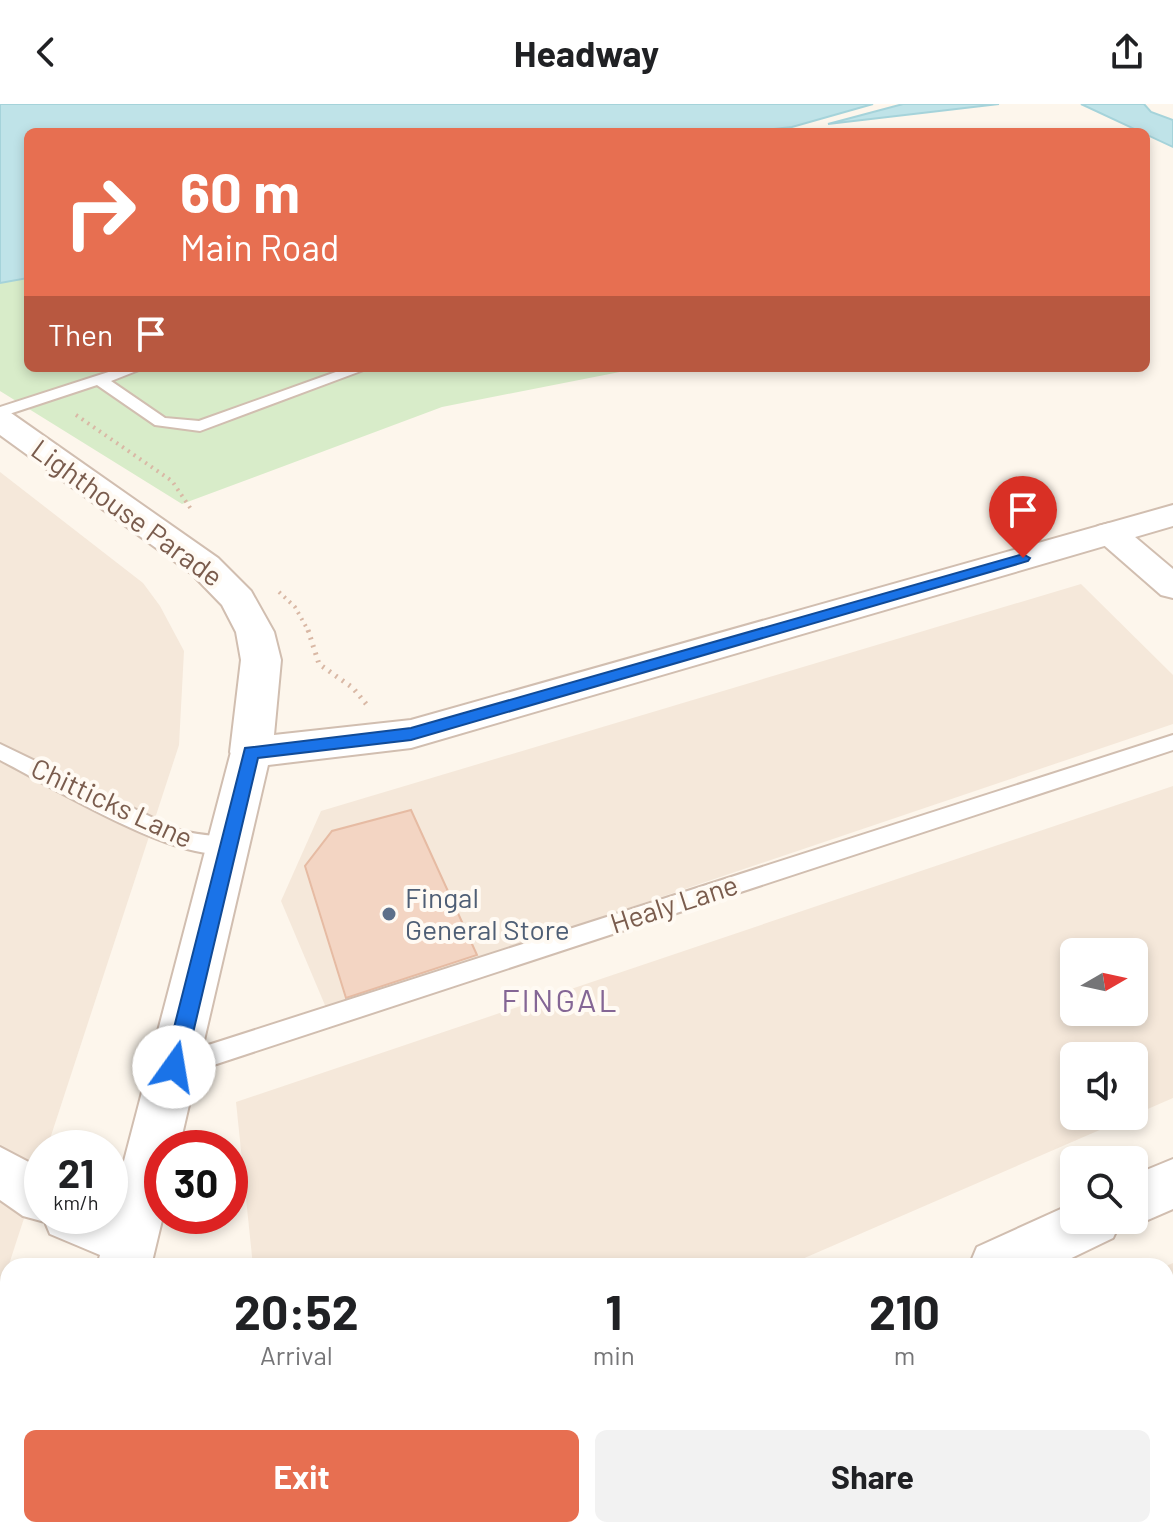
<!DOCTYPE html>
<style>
body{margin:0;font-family:Barlow,sans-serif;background:#f2f2f2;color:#202124;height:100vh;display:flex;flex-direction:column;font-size:30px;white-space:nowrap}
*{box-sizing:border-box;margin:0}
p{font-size:26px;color:#757577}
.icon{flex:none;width:44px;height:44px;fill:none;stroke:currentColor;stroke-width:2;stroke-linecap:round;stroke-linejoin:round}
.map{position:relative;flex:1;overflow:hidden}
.details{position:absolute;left:0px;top:1154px;width:1174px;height:280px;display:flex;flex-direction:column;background:#fff;border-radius:24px 24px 0 0;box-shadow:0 4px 12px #0003}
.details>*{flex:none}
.guide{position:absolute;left:24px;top:24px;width:1126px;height:244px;border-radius:12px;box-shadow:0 4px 12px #0003;background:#e76f51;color:#fff;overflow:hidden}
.needle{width:52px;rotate:81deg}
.buttons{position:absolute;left:1060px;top:834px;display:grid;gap:16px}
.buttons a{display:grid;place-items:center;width:88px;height:88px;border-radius:12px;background:#fff;box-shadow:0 4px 12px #0003;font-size:40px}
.speed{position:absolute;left:24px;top:1026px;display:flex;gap:16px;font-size:40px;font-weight:700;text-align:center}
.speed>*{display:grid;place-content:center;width:104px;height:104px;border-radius:50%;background:#fff;box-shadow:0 4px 12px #0003;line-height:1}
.speed small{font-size:20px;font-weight:400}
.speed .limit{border:12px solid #d22;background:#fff;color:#111}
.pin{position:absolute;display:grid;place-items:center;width:68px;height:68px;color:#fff;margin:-82px -34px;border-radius:50% 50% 50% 0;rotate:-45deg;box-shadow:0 0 8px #0007}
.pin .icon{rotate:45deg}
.me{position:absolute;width:88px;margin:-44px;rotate:13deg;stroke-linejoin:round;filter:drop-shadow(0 0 6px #0008)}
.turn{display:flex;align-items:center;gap:28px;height:168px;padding:0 24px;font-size:36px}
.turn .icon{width:104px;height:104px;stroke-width:2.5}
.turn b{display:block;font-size:56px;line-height:68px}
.then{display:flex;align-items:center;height:76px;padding:0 24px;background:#0003;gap:16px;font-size:30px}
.eta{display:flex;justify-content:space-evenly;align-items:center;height:136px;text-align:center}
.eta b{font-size:48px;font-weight:700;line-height:56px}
.cta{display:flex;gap:16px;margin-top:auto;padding:16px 24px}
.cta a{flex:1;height:92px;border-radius:12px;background:#e76f51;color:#fff;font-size:32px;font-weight:700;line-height:92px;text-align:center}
.cta a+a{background:#f2f2f2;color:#202124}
header{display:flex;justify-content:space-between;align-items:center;height:104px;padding:0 24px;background:#fff;font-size:36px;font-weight:700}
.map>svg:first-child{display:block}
.residential{fill:#f5e8da;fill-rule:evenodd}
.green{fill:#d8ecc9}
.water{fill:#bfe3e8;stroke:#a5d3da;stroke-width:2}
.building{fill:#f3d5c3;stroke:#e6bba3;stroke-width:2}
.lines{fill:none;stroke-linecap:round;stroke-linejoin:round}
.service-casing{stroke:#d1beb0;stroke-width:4}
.minor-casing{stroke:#d1beb0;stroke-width:4}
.tertiary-casing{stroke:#d1beb0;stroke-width:4}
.path-far1{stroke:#d9b8a5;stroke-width:4;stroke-dasharray:2 5;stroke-linecap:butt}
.path{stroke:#d9b8a5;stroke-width:5;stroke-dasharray:2 6;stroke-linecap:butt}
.service{fill:#fff;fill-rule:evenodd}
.minor{fill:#fff;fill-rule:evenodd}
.tertiary{fill:#fff;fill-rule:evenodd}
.route{fill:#1a73e8;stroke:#114b97;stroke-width:2}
.service-dot{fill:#5c6f8a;stroke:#fffaf3;stroke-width:3}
.labels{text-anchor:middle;stroke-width:8;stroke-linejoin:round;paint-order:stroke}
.street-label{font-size:28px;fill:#7a5c4d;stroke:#fffaf3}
.service-label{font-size:28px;fill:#4e5e75;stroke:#fffaf3;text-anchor:start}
.quarter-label{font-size:32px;letter-spacing:2px;fill:#846695;stroke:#fffaf3}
</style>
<header><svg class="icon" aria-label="back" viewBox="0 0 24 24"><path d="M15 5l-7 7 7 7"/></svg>Headway<svg class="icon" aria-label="share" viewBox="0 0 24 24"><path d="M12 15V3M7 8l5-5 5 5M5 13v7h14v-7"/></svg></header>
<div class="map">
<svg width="1173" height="1434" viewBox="0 0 1173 1434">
<rect width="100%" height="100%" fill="#fdf6ec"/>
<g class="residential">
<polygon points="0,368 143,479 160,502 184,547 179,641 47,1044 42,1044 42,1059 0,1188"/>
<polygon points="1081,480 1173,571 1173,620 327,906 281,797 321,707"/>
<path d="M1173,682V994L1134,1011V952H1074V1012H1132L786,1162H253L236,998ZM1074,848H1134V908H1074Z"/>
<polygon points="1173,1159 1173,1434 562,1434 579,1426 1166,1426 1166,1162"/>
</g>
<polygon class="green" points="28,174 28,264 640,264 442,303 182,400 0,287 0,179"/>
<g class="water">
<polygon points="0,0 873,0 792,23 745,28 28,28 28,174 0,179"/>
<polygon points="903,0 999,0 828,20"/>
<polygon points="1081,0 1144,0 1151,8 1173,16 1173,43"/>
</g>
<polygon class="building" points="411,706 477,851 346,894 305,762 332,727"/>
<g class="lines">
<defs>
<g id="service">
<polygon points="121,264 144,264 111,277 165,314 199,317 347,264 369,264 200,327 155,321 97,281 0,313 0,303"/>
<polygon points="1173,631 1173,646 174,974 165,971 161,963 165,955 174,952"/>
<path d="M0,640L176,725C195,732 215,730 234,736L237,742L234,748C184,764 49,681 0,656Z"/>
</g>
<g id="minor">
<polygon points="1110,419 1122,422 1173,465 1173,494 1161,491 1098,436 1093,429 1098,422"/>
<polygon points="251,634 265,638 271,648 179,1044 162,1044 163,1112 151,1162 97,1162 100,1151 50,1130 45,1118 23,1112 0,1096 0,1043 42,1065 42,1112 110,1112 110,1099 113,1099 231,648 237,638"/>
<polygon points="1173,1055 1173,1105 1134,1122 1121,1117 1113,1134 1055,1162 969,1162 977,1143 1074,1099 1074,1116 1134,1116 1134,1071"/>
<polygon points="30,1426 92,1426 90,1434 28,1434"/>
<polygon points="375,1426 458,1426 455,1434 372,1434"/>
</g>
<polygon id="tertiary" points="0,306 11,309 218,454 251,487 274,528 281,556 274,631 411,616 1173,401 1173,422 411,644 251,663 236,658 230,648 241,556 236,528 222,501 192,470 0,331"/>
</defs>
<use href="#service" class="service-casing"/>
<use href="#minor" class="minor-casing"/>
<use href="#tertiary" class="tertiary-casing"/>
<g class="path-far1">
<polyline points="76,311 172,377 193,408"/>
<polyline points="279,488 295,503 309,528"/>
</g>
<polyline class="path" points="308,526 319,560 353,584 367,601"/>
<use href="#service" class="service"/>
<use href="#minor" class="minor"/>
<use href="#tertiary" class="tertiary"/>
</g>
<polygon class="route" points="1023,450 1030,454 1028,457 411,636 258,654 185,963 182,969 174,972 167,969 164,963 245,644 411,624"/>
<circle class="service-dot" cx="389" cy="810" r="8"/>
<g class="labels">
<g class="street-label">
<text transform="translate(127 409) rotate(36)" y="10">Lighthouse Parade</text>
<text transform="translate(112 699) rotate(25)" y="10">Chitticks Lane</text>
<text transform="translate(674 800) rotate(-18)" y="10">Healy Lane</text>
</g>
<g class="service-label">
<text x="405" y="804">Fingal<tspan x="405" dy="32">General Store</tspan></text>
</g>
<g class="quarter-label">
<text x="560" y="908">FINGAL</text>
</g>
</g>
</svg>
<div class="buttons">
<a><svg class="needle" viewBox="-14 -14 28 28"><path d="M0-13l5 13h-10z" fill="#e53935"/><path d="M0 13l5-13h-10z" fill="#757577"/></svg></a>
<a><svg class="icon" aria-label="sound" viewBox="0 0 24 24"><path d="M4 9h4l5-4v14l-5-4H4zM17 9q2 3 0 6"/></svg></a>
<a><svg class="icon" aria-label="search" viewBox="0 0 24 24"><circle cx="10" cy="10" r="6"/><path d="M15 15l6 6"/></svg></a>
</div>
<div class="speed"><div>21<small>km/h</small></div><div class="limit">30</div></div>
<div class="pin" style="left:1023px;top:454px;background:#d93025"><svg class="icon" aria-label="arrive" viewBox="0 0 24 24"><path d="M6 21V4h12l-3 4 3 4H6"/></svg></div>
<svg class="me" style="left:174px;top:963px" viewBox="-20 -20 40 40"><circle r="19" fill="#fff"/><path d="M0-13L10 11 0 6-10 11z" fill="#1a73e8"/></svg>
<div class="guide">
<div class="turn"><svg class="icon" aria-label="right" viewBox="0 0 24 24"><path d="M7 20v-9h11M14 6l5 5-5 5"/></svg><div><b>60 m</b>Main Road</div></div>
<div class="then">Then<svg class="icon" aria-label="arrive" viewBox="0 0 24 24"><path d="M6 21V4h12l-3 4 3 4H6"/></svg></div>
</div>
<section class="details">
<div class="eta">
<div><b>20:52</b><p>Arrival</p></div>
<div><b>1</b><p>min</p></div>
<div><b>210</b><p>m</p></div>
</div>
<div class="cta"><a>Exit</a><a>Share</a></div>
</section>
</div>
